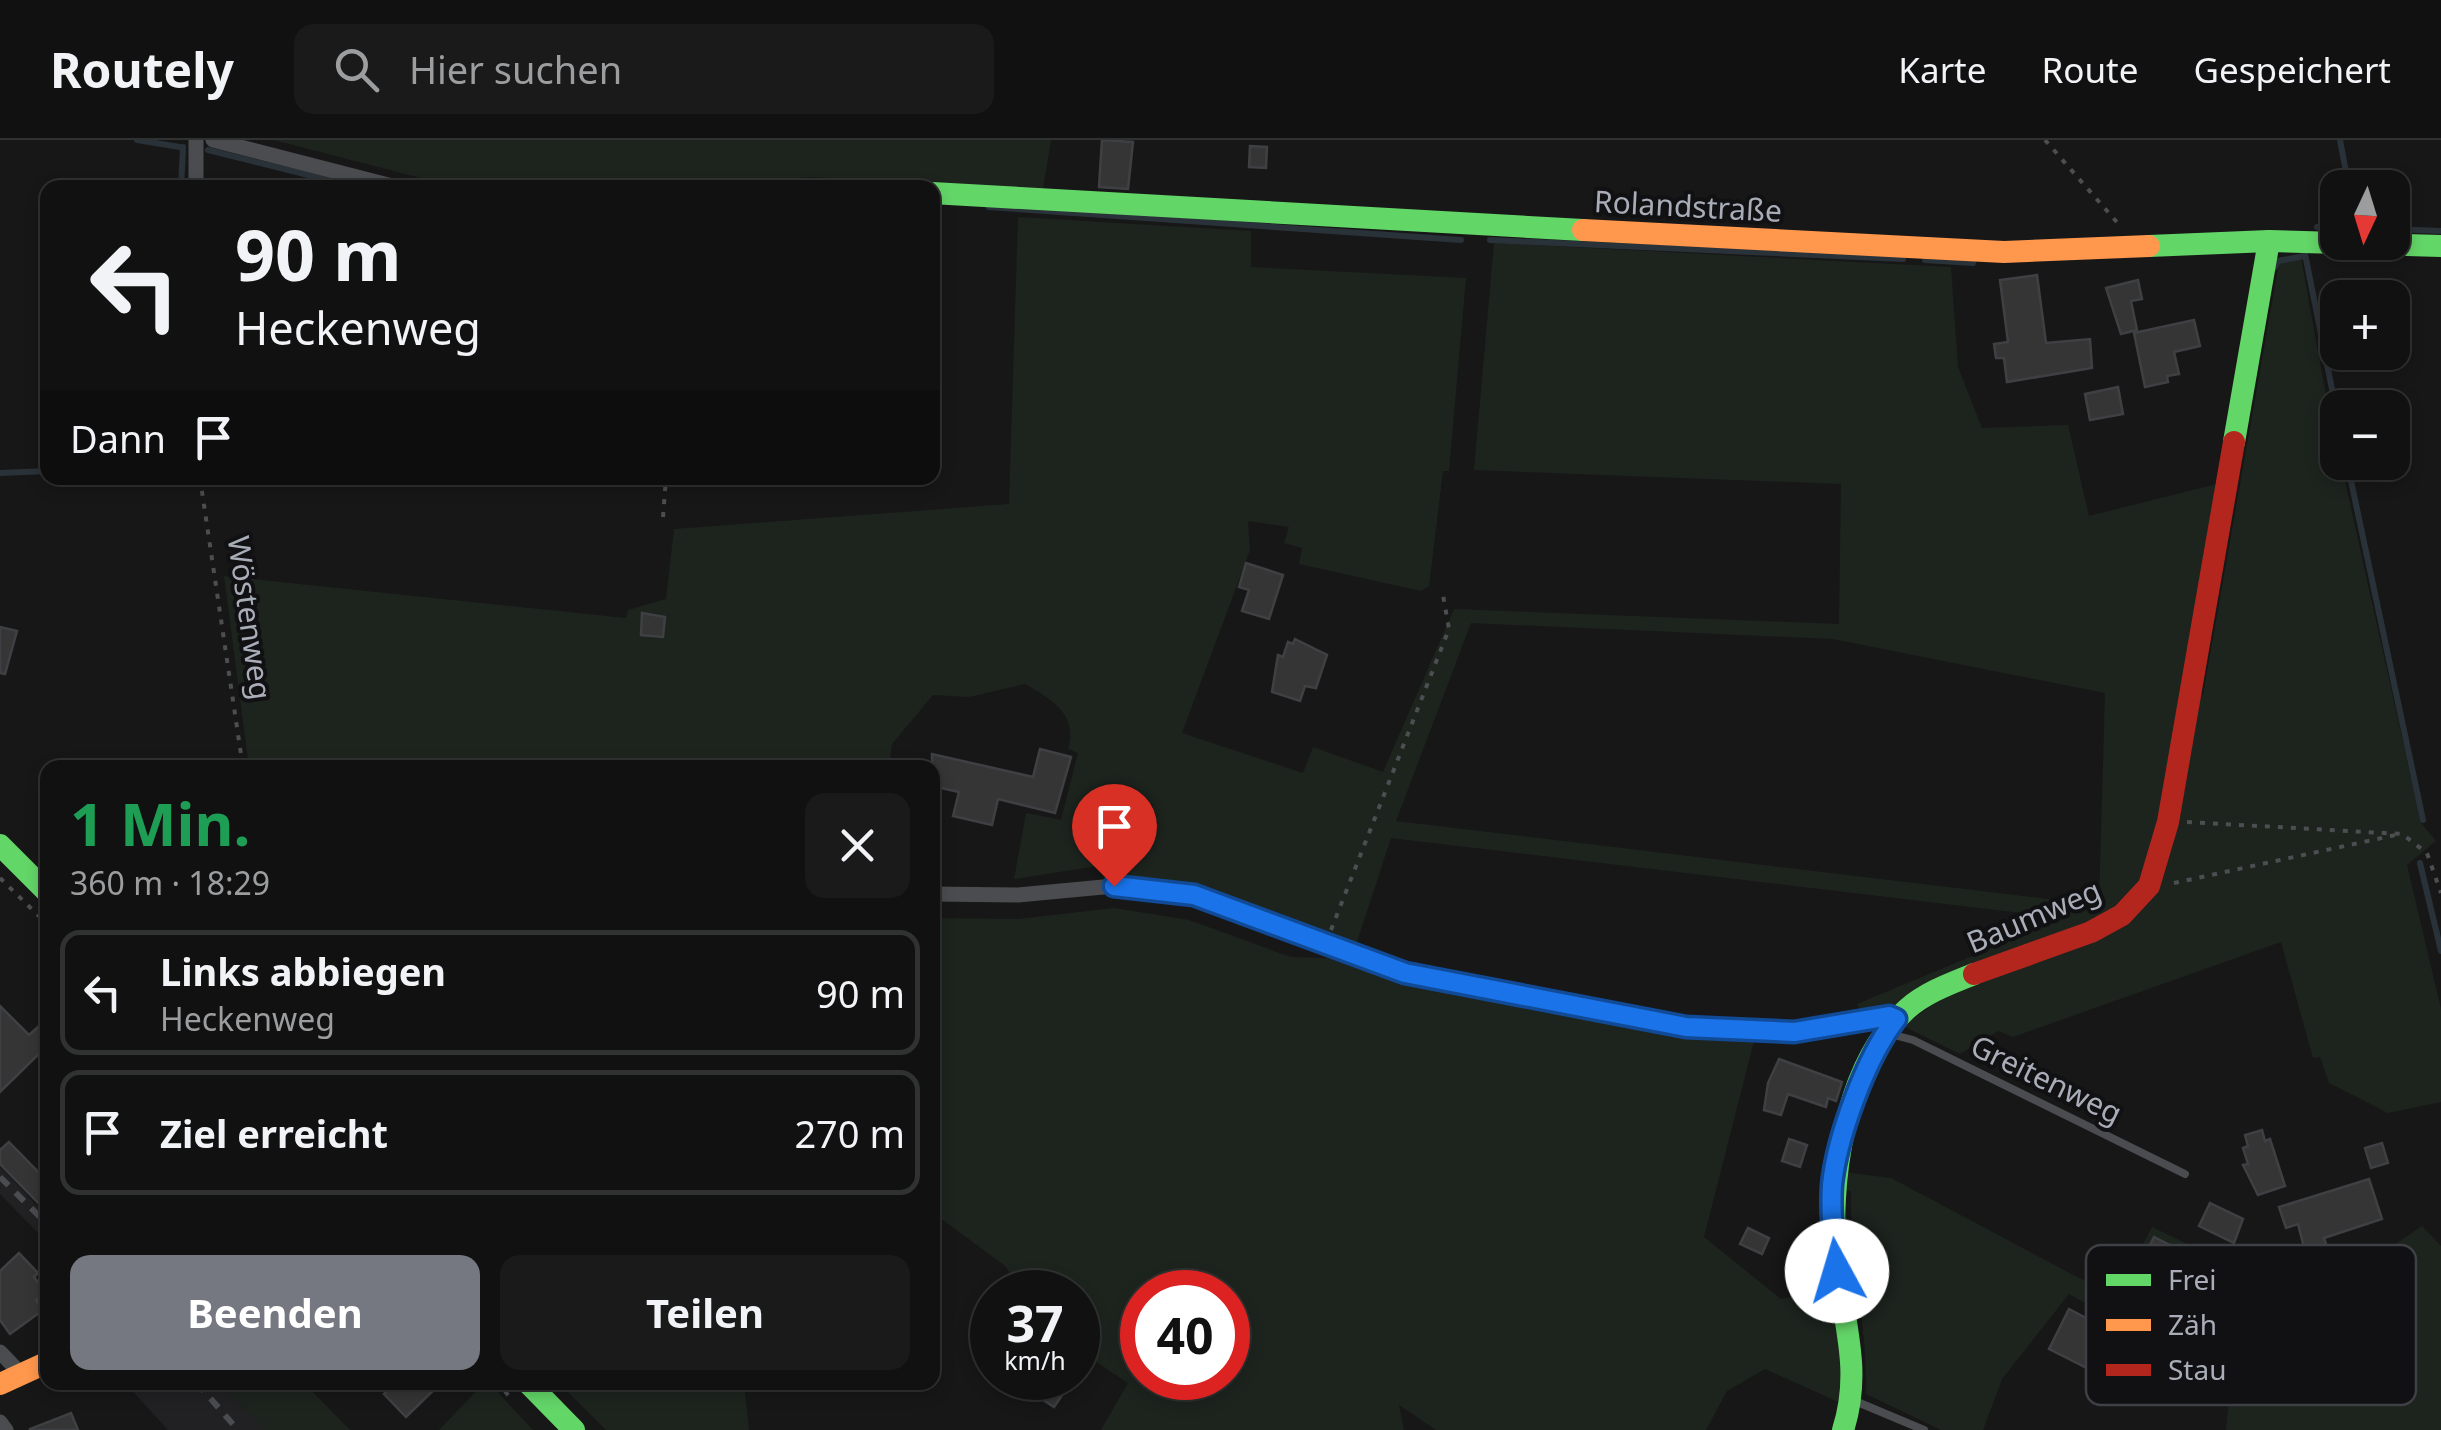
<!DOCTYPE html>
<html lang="de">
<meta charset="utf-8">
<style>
body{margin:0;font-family:"Noto Sans",sans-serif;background:#1a1a1a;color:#f1f3f6;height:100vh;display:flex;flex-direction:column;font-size:38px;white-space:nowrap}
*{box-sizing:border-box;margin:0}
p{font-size:32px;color:#9c9d9f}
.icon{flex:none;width:55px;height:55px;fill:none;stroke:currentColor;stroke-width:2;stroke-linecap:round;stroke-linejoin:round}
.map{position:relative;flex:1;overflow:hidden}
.sheet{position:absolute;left:40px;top:620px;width:900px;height:630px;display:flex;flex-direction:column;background:#111;border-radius:20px;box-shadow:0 5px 15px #0003,0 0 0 2px #303131}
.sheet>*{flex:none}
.hud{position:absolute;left:40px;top:40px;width:900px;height:305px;border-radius:20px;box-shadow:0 5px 15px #0003,0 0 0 2px #303131;background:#111;color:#f1f3f6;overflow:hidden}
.needle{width:65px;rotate:184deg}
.fabs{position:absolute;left:2320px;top:30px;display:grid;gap:20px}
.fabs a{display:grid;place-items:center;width:90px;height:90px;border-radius:20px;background:#111;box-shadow:0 5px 15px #0003,0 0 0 2px #303131;font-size:50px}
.speed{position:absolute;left:970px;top:1130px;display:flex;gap:20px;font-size:50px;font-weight:700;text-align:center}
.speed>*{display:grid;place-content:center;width:130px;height:130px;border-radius:50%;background:#111;box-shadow:0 5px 15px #0003,0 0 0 2px #303131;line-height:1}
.speed small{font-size:25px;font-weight:400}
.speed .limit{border:15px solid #d22;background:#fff;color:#111}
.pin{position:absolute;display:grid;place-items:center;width:85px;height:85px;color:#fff;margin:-102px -42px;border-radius:50% 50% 50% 0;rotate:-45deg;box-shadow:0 0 10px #0007}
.pin .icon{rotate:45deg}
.me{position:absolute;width:110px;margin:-55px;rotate:354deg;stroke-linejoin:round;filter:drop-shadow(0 0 8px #0008)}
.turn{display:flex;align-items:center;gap:35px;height:210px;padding:0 30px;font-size:45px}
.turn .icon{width:130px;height:130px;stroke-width:2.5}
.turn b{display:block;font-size:70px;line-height:85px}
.then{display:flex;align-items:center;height:95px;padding:0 30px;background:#0003;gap:20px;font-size:38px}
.round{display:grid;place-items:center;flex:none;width:105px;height:105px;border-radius:20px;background:#1a1a1a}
.overview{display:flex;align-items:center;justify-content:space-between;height:170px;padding:0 30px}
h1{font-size:60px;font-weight:700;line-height:75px;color:#1e9e55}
.action{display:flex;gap:20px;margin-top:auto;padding:20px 30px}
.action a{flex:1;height:115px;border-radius:20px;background:#757880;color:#fff;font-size:40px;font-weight:700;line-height:115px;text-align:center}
.action a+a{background:#1a1a1a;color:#f1f3f6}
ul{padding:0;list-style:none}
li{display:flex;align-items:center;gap:30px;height:125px;margin:0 20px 15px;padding:0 10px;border:5px solid #303131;border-radius:20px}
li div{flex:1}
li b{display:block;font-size:38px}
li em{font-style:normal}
header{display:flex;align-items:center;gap:60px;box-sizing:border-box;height:140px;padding:0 50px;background:#111;border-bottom:2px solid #303131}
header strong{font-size:48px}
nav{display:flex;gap:55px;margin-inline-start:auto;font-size:35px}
.search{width:700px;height:90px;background:#1a1a1a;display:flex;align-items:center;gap:25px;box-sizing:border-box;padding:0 35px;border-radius:20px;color:#9c9d9f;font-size:38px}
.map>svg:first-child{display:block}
.built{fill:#212123}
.green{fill:#1d241e;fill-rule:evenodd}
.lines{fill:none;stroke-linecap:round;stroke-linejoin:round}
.stream{stroke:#2a3239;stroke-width:6}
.building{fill:#353536;stroke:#3f4043;stroke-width:2.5}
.path{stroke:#4d4e52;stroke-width:4;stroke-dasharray:5 8;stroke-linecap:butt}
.lane{stroke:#4b4c50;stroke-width:8}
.street{stroke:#4b4c50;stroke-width:15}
.fast{stroke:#63d668;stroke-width:22}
.slow{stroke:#ff974d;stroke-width:22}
.jam{stroke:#b3261e;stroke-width:22}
.rail{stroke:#4b4c4f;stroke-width:6;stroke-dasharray:12 10;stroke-linecap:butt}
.route-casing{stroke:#114b97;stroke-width:25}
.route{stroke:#1a73e8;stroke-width:18}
.labels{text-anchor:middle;stroke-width:8;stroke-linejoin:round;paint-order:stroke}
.street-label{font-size:30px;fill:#a8adb8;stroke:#111113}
.key{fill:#111113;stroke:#3e4045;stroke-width:2.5}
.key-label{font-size:28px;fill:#a8adb8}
</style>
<header>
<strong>Routely</strong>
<div class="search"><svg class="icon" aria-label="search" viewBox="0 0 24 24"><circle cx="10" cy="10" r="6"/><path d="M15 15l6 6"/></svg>Hier suchen</div>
<nav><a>Karte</a><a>Route</a><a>Gespeichert</a></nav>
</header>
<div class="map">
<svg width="2441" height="1290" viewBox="0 0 2441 1290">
<rect width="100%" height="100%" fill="#171717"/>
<g class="built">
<polygon points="0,1027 47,1076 47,1102 0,1054"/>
<polygon points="125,1243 218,1243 265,1290 168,1290"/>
</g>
<g class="green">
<polygon points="274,0 1051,0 1043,49 811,37 668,48 455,47"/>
<path d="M1018,77L1251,91V127L1466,138L1449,331H1443L1429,446L1421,451L1299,424L1302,408L1284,403L1289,387L1248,381L1250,410L1182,593L1303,633L1313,607L1383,632L1454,469L1839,484L1841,344L1474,330L1494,103L1951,127L1958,227L1982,288L2068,285L2089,376L2217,344L2181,551L2203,555L2280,117L2301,118L2338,322L2341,323L2421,683L2436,701L2407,725L2441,869V962L2388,973L2329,943L2320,917L2313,918L2281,802L2013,897L1998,891L1960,914L1903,886L1942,858L1863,875L1857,864L2064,778L1391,698L1355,808L1189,743L1109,733L1110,724L1014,739L1026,673L1061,680L1078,613L1068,609C1078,575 1053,560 1025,544L969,557L933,555L892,604L889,627H249L224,436L626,478L628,470L666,459L674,389L1009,364ZM1471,483L1833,499L2105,553L2099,765L1396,681Z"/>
<path d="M1114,768L1189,780L1291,817L1327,818L1402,841L1686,895L1754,901L1704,1097L1781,1159L1836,1146L1847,1212L1845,1265L1765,1229L1727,1251L1706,1290H1436L1399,1265L1404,1290H1101L1128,1243L1078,1210V1152H1023L1005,1126L943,1080L933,1083L932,778L1018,779ZM1142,1152H1228V1238H1142Z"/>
<path d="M1844,1032L1891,1038L2115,1157L2152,1087L2233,1126L2251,1144L2342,1116H2378L2422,1086L2441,1106V1290H2226L2233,1220L2175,1213L2069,1154L2002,1239L1983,1290H1941L1866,1254C1868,1186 1849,1119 1851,1051L1843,1050Z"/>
<polygon points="485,1242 489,1243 533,1290 439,1290"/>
<polygon points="218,1243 304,1243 350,1290 265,1290"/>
<polygon points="559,1243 744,1243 749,1290 606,1290"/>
</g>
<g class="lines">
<g class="stream">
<polyline points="137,0 180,7"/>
<polyline points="2340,0 2349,48"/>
<polyline points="208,10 360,48"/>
<polyline points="181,48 183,7"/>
<polyline points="989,67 1461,100"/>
<polyline points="2317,87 2338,87"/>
<polyline points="2392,89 2441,91"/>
<polyline points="1490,100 1903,119"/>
<polyline points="2305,114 2338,279"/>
<polyline points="1925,120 1973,123"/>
<polyline points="2275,127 2278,121 2304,116"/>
<polyline points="2347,322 2423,680"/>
<polyline points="0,333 48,331"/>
<polyline points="2420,723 2441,811"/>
</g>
</g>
<g class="building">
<polygon points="1102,0 1133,2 1128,49 1099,47"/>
<polygon points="1250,6 1267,7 1266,28 1249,27"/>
<polygon points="2037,135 2046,203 2090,199 2092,228 2007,242 2004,218 1996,218 1994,204 2008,202 2000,140"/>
<polygon points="2138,140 2142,159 2131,161 2137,190 2121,194 2106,148"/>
<polygon points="2194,180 2200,206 2174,212 2179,234 2167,236 2168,242 2145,247 2134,193"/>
<polygon points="2118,247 2123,274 2090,280 2085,254"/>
<polygon points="1246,423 1283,435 1269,479 1242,471 1249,450 1239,447"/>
<polygon points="642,473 665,477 663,497 641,495"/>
<polygon points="0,487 17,491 5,534 0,533"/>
<polygon points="1295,499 1327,515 1316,548 1305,546 1300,561 1272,552 1278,515 1283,517 1288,502 1293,504"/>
<polygon points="1040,609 1071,617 1055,673 998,659 992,685 953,676 959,652 932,646 932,614 1033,637"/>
<polygon points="0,866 29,895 48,878 48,905 0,952"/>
<polygon points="1779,919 1842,942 1836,961 1828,958 1826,967 1788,954 1781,975 1764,970 1768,943"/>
<polygon points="2262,990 2265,1001 2270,999 2285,1046 2258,1055 2243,1025 2248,1024 2243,1008 2248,1006 2245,995"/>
<polygon points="1789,999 1807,1005 1800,1027 1782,1021"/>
<polygon points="9,1002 48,1042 48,1073 0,1024 0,1010"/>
<polygon points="2382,1003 2388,1023 2371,1028 2365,1008"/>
<polygon points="2369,1039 2382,1079 2324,1098 2330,1117 2308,1123 2298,1084 2286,1088 2279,1067"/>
<polygon points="2210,1063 2243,1079 2234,1103 2199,1086"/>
<polygon points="1748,1088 1769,1098 1762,1114 1740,1104"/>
<polygon points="2154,1097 2220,1130 2197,1175 2132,1142"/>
<polygon points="19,1113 38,1133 34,1137 46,1153 36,1160 43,1170 10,1194 0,1180 0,1131"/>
<polygon points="2069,1169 2105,1188 2085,1227 2049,1209"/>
<polygon points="1010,1238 1074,1238 1054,1267"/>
<polygon points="396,1242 442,1242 406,1277 384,1254"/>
<polygon points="71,1273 78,1290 30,1290 30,1289"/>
</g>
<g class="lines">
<g class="path">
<polyline points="2045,0 2122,88"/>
<polyline points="200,338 243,628"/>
<polyline points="663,377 666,338"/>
<polyline points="2187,682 2402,694 2427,713 2441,753"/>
<polyline points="0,738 48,785"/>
<polyline points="2174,743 2400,694"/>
<polyline points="1331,790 1449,489 1443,455"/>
<polyline points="496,1242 510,1257"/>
</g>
<g class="lane">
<polyline points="1890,894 1913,900 2185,1034"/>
<polyline points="1855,1261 1924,1290"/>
</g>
<g class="street">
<polyline points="213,0 400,48"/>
<polyline points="196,48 196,0"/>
<polyline points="932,754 1018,755 1114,746 1194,755 1405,833 1686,887 1793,893 1889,876 1896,879"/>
<polyline points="0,1212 21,1234"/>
<polyline points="0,1282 6,1290"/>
</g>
<g class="fast">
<polyline points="932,53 1583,90"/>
<polyline points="2149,106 2269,101 2441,106"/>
<polyline points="2234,302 2269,101"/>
<polyline points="0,705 48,753"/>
<polyline points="527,1242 574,1290"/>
<path d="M1843,1290C1862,1231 1844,1184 1837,1125C1827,1047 1844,924 1907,869C1926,852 1952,843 1974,834"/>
</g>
<g class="slow">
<polyline points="1583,90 2004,112 2149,106"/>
<polyline points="0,1244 48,1222"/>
</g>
<polyline class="jam" points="1974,834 2091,792 2122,775 2149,746 2168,682 2234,302"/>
<g class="rail">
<polyline points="0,1037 48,1085"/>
<polyline points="196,1242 238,1290"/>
</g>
</g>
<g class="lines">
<defs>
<path id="route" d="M1114,746L1194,755L1405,833L1686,887L1794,892L1889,876L1896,879C1866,917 1837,997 1832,1045C1830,1074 1834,1103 1837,1131"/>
</defs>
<use href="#route" class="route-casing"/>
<use href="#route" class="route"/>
</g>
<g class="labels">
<g class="street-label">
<text transform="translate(1688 67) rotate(3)" y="10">Rolandstraße</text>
<text transform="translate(249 478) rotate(82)" y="10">Wöstenweg</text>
<text transform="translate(2034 777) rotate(-23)" y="10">Baumweg</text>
<text transform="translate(2046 940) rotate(26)" y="10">Greitenweg</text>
</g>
</g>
<rect x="2086" y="1105" width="330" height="160" rx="15" class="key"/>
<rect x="2106" y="1134" width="45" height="12" fill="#63d668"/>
<rect x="2106" y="1179" width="45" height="12" fill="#ff974d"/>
<rect x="2106" y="1224" width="45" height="12" fill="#b3261e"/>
<g class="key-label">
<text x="2168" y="1150">Frei</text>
<text x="2168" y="1195">Zäh</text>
<text x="2168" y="1240">Stau</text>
</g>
</svg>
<div class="fabs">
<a><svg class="needle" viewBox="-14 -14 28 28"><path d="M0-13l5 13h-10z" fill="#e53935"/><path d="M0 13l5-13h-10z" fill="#9c9d9f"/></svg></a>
<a>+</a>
<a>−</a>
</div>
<div class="speed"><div>37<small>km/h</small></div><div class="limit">40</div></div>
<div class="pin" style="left:1114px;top:746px;background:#d93025"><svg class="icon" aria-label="arrive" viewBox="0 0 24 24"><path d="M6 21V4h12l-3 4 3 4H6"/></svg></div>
<svg class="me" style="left:1837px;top:1131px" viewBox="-20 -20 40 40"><circle r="19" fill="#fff"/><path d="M0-13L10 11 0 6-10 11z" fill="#1a73e8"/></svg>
<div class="hud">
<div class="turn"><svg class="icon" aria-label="left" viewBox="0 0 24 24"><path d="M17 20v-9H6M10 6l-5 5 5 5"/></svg><div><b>90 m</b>Heckenweg</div></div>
<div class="then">Dann<svg class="icon" aria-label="arrive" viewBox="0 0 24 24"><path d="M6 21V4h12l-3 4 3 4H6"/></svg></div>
</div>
<section class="sheet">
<div class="overview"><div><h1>1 Min.</h1><p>360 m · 18:29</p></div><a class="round"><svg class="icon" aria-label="close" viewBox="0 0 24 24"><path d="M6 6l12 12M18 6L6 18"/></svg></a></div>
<ul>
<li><svg class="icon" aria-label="left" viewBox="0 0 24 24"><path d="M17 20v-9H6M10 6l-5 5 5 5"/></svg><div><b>Links abbiegen</b><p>Heckenweg</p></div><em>90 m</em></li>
<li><svg class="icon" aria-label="arrive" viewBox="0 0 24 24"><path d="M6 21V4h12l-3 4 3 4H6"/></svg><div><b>Ziel erreicht</b></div><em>270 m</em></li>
</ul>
<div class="action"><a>Beenden</a><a>Teilen</a></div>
</section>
</div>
